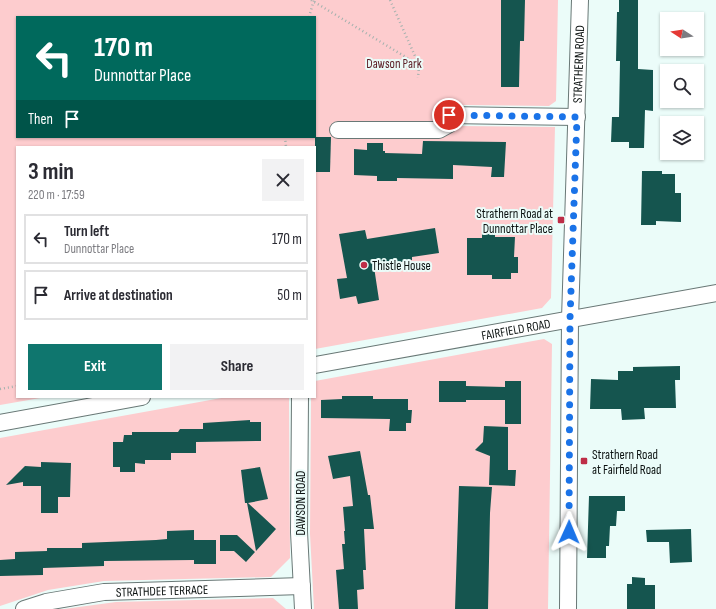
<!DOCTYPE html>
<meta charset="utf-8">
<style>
body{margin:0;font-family:"Sofia Sans Condensed",sans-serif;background:#f2f2f3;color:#2b2b33;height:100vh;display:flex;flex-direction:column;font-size:15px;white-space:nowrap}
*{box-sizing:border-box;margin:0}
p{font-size:13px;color:#7c7c81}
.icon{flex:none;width:22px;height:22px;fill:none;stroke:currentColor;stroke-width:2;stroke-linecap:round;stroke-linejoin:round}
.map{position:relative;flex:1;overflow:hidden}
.panel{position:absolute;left:16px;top:146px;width:300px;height:252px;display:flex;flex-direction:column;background:#fff;border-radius:0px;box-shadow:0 1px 3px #0004}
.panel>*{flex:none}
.banner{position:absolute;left:16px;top:16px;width:300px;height:122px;border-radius:0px;box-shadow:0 1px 3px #0004;background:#00695c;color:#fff;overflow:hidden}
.needle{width:26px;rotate:282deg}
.controls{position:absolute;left:660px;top:12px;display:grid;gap:8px}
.controls a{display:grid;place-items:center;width:44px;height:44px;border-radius:0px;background:#fff;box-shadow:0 1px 3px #0004;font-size:20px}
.pin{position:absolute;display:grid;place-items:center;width:34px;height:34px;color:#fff;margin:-17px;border:2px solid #fff;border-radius:50%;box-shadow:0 1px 4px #0007}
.me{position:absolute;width:44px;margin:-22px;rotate:1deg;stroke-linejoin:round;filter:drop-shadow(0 0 3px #0008)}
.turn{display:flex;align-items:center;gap:14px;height:84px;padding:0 12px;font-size:18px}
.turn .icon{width:52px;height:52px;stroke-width:2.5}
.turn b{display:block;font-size:28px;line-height:34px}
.then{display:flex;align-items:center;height:38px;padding:0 12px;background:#0003;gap:8px;font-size:15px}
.round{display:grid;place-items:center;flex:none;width:42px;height:42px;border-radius:0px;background:#f2f2f3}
.summary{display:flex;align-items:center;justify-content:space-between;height:68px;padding:0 12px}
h1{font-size:24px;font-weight:700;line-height:30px}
.action{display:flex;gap:8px;margin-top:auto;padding:8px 12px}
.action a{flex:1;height:46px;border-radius:0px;background:#0f766e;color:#fff;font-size:16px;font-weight:700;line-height:46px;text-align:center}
.action a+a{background:#f2f2f3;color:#2b2b33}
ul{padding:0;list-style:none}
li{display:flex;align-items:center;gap:12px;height:50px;margin:0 8px 6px;padding:0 4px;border:2px solid #e1e1e2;border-radius:0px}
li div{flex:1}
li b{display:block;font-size:15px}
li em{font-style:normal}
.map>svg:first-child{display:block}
.green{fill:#fdccce;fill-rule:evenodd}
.building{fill:#15554f}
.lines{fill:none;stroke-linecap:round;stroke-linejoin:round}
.minor-casing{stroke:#697876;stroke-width:18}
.path{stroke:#a3b1ae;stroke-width:2.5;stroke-dasharray:1 3;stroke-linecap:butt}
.minor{stroke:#fff;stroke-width:16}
.route{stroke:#1a73e8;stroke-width:7;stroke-dasharray:0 12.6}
.poi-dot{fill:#be2d47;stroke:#ebfcf9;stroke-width:1.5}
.labels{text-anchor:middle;stroke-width:4;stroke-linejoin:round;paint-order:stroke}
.park-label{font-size:13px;fill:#591922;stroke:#ebfcf9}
.street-label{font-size:13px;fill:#0b1110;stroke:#ebfcf9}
.poi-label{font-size:13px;fill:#0b1110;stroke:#ebfcf9;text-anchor:start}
</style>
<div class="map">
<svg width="716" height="609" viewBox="0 0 716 609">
<rect width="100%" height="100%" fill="#ebfcf9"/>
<g class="green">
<path d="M0,0H558L556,101L549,106L464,105L439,126L438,135L459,126L555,127L551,298L542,308L315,349V147H17V397H46L0,405ZM17,17H315V137H17Z"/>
<polygon points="544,339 552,344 548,609 314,609 310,534 311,397 315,397 315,381"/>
<polygon points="227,397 289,397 290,558 271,577 104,581 48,590 0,606 0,438"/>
<polygon points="273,598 286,609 64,609 116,602"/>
</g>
<g class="building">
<polygon points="501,0 525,0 524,41 520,41 519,87 501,87"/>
<polygon points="619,0 638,0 638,69 653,70 653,111 645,110 644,148 629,148 629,142 611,142 612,117 619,117 620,61 616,61 617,12 619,12"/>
<polygon points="315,137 331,137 330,172 315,172"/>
<polygon points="423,141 506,142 504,177 491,177 492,167 453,165 453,179 397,178 397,181 377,181 377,176 354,175 354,149 367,150 367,143 383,143 383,151 385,151 385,153 422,154"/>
<polygon points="642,171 662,171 662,174 675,174 675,193 681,193 681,222 656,221 656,225 641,225"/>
<polygon points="435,228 439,253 412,257 412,260 374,267 379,300 358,304 356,296 340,299 337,279 347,278 339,234 365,230 367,239"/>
<polygon points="482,234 495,234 495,237 515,237 514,257 518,257 518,273 511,273 511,279 492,279 492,275 467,275 467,238 482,238"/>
<polygon points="680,366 680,380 675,380 676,408 644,408 645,419 622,420 621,409 590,409 591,379 618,380 618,371 633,371 633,367"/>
<polygon points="439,381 466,381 466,386 505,387 505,381 521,381 521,424 505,424 505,400 466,400 466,402 439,402"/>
<polygon points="342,396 373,396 373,399 408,399 408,410 412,410 411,423 406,423 406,431 389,431 390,419 321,418 321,400 342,399"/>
<polygon points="250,420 250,422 261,422 261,441 196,442 196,453 171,453 171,460 145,460 145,464 135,463 135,472 120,472 120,467 113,467 113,442 123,442 124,435 132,435 132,432 178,432 180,429 203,429 203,423"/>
<polygon points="484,426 508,427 508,470 516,470 515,486 489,485 490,456 475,450 483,442"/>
<polygon points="360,451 368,495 370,495 374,529 364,529 366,570 363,570 364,589 357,590 358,609 339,609 336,570 344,569 342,544 345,544 344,531 345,531 343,507 353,506 350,476 333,479 328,456"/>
<polygon points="41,462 71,463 70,497 58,497 58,513 41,513 41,486 23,486 23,482 6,485 25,466 41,467"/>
<polygon points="260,467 268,499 248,503 276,529 256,551 247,503 245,503 241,470"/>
<polygon points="459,486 492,487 490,513 488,609 455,609"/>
<polygon points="589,496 625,496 625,511 617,511 616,526 610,526 609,546 606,546 606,558 587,558"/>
<polygon points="691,529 692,562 670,563 669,542 647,542 646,530"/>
<polygon points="194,530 194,540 216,540 216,564 194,564 194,560 104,561 104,566 43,568 43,575 0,576 0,560 15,559 15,552 47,551 47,548 82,548 82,543 156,540 167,539 167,531"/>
<polygon points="220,535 237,535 255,552 246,562 234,551 220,551"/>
<polygon points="632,577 645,578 645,585 655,585 655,609 627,609 627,584 632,584"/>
</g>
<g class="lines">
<defs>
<g id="minor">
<polyline points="338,130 439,130 448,125 449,115 577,117"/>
<path id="s1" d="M315,365L716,293"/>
<polyline points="300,397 299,532 303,609"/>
<polyline points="0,423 142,397"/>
<path id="s2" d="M24,609L46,602L104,592L302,586"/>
<path id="s3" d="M568,609L570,319L580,0"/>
</g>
</defs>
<use href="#minor" class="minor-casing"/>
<g class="path">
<polyline points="311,0 419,65"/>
<polyline points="390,0 419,65 418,78"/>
<polyline points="309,17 314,0"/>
<polyline points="285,137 286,147"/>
<polyline points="0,389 17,386"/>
</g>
<use href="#minor" class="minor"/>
</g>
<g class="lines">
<polyline class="route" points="449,115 577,117 570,319 569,532"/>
</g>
<g class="poi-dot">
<rect x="557" y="216" width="8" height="8" rx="2"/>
<circle cx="364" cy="265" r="4"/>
<rect x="580" y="457" width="8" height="8" rx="2"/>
</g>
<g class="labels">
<g class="park-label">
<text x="394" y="68">Dawson Park</text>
</g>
<g class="street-label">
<text dy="5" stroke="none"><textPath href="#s3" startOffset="545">STRATHERN ROAD</textPath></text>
<text dy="5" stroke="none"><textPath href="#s1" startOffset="204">FAIRFIELD ROAD</textPath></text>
<text transform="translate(300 503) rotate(-90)" y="5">DAWSON ROAD</text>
<text dy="5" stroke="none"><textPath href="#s2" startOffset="140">STRATHDEE TERRACE</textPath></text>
</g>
<g class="poi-label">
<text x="553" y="218" text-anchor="end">Strathern Road at<tspan x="553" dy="15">Dunnottar Place</tspan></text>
<text x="372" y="270">Thistle House</text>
<text x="592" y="459">Strathern Road<tspan x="592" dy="15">at Fairfield Road</tspan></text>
</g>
</g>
</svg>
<div class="controls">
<a><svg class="needle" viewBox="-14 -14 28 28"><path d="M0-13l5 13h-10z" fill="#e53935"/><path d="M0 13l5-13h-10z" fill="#7c7c81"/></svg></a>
<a><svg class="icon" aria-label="search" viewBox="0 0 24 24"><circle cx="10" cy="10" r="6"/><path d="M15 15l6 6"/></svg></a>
<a><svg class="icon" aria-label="layers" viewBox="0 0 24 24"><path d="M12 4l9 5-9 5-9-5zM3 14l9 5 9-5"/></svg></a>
</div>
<div class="pin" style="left:449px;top:115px;background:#d93025"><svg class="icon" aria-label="arrive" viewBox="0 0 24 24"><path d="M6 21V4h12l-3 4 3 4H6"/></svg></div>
<svg class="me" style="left:569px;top:532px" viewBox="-20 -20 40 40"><path d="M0-17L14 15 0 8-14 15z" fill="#1a73e8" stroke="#fff" stroke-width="4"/></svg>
<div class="banner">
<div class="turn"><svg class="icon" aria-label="left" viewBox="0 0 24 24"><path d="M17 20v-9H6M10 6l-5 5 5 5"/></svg><div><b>170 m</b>Dunnottar Place</div></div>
<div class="then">Then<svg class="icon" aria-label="arrive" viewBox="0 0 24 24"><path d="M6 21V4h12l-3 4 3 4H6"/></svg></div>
</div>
<section class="panel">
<div class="summary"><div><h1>3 min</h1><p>220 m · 17:59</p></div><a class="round"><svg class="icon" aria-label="close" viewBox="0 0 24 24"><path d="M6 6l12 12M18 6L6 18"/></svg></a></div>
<ul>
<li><svg class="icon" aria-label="left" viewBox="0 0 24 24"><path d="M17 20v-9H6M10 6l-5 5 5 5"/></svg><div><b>Turn left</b><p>Dunnottar Place</p></div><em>170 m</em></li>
<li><svg class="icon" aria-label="arrive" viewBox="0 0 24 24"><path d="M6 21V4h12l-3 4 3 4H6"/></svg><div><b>Arrive at destination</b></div><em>50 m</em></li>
</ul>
<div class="action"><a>Exit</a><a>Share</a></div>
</section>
</div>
